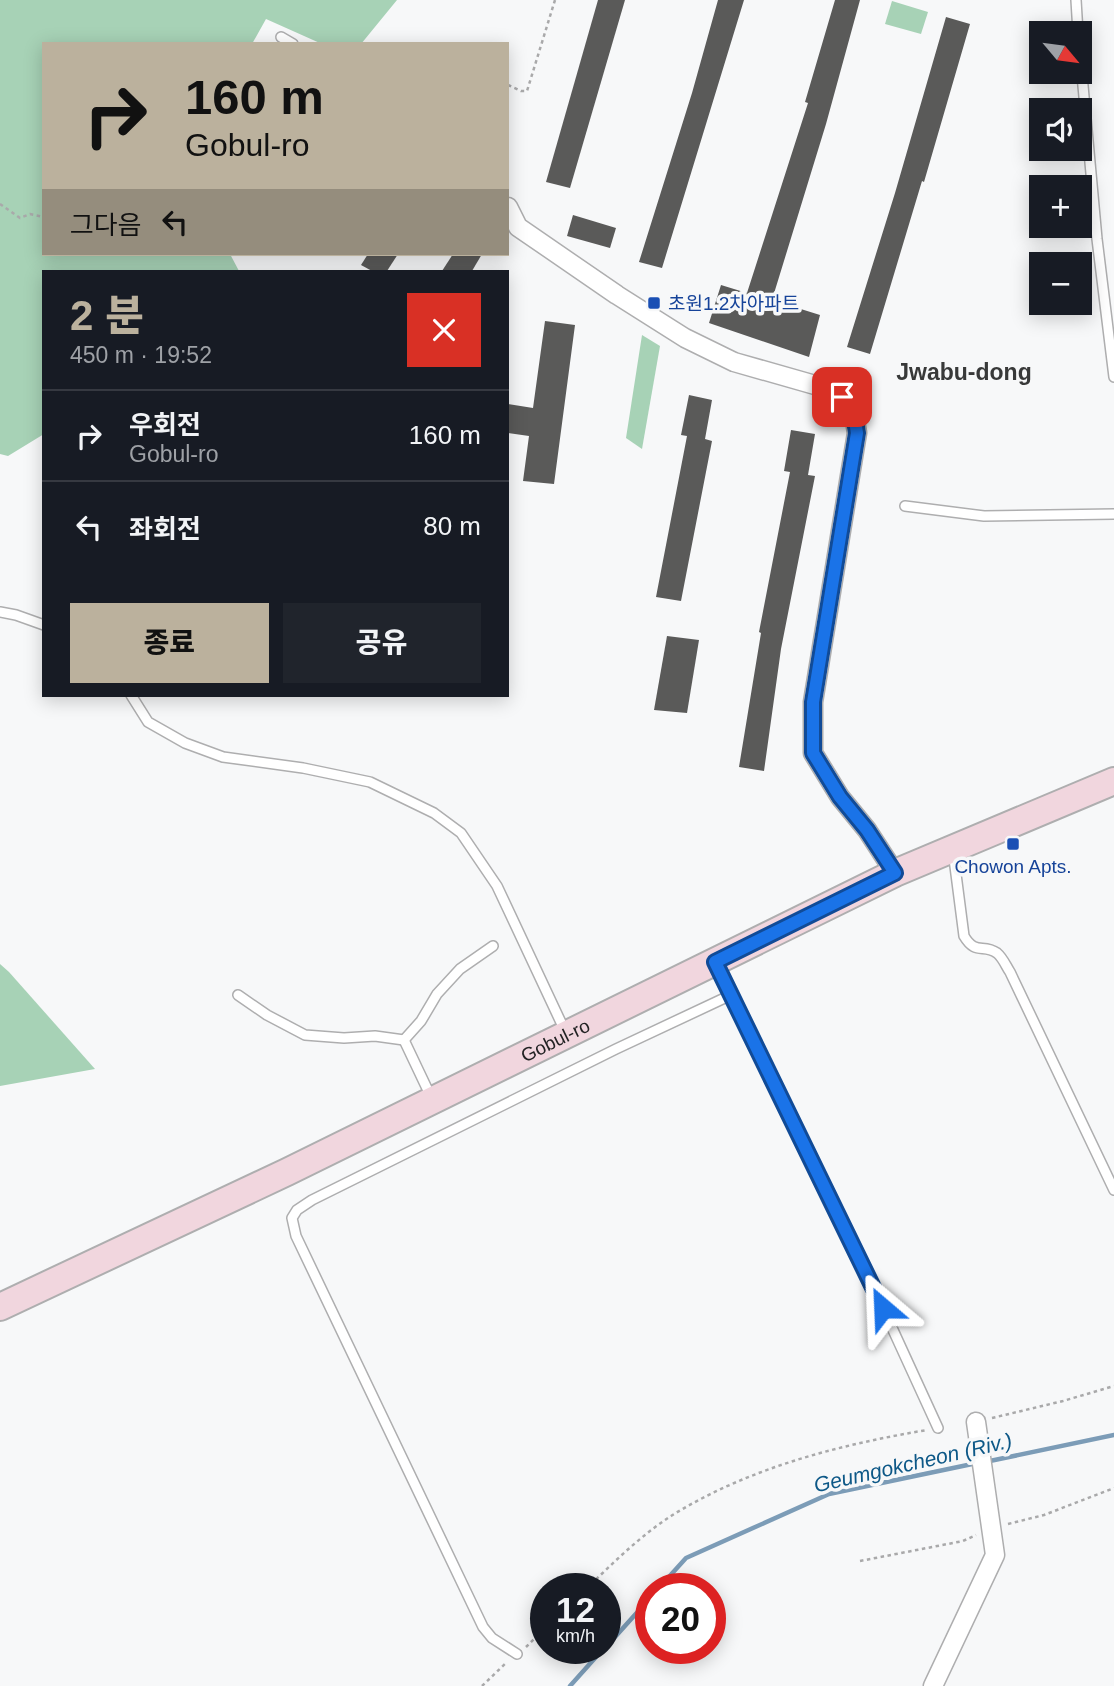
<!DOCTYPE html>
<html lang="ko">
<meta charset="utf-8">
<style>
body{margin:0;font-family:Arial,"Noto Sans KR",sans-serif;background:#20242c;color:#f1f3f6;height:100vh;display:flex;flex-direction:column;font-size:26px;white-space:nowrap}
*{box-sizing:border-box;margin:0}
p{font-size:23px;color:#9ea1a6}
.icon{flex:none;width:38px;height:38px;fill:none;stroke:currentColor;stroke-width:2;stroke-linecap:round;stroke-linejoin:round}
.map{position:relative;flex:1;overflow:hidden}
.panel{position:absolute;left:42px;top:270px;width:467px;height:427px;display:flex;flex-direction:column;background:#171b24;border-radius:0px;box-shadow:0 4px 18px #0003}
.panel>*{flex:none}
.top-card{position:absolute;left:42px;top:42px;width:467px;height:214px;border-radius:0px;box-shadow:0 4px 18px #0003;background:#bbb19d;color:#111;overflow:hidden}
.needle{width:46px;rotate:119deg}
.fabs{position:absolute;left:1029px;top:21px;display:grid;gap:14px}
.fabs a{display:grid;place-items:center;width:63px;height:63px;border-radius:0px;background:#171b24;box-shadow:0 4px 18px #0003;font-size:35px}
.speed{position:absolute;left:530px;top:1573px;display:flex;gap:14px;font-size:35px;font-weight:700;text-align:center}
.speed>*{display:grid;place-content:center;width:91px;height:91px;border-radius:50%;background:#171b24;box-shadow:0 4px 18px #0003;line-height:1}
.speed small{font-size:18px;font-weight:400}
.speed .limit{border:10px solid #d22;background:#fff;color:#111}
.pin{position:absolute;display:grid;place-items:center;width:60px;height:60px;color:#fff;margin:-30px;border-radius:14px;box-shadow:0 4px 10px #0006}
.me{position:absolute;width:77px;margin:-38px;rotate:334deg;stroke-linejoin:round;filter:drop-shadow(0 0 5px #0008)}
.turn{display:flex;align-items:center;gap:24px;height:147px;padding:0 28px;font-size:32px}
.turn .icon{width:91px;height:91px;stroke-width:2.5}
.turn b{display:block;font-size:49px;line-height:60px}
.then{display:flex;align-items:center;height:66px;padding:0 28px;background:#0003;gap:14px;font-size:26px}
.round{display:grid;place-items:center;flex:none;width:74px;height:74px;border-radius:0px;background:#20242c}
.headline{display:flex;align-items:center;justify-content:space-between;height:119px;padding:0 28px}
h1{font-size:42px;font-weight:800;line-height:52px;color:#bbb19d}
.action{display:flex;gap:14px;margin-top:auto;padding:14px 28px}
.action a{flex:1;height:80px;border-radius:0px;background:#bbb19d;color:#111;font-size:28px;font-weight:800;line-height:80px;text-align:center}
.action a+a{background:#20242c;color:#f1f3f6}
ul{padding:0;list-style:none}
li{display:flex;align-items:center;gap:21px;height:91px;padding:0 28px;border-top:2px solid #363941}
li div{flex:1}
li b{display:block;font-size:26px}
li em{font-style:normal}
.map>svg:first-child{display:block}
.green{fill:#a7d2b6}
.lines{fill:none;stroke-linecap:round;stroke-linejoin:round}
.stream{stroke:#7c9cb7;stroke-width:4.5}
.building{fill:#5a5a59}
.service-casing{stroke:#aeaeaf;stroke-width:12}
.minor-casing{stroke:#aeaeaf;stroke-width:21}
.secondary-casing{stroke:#aeaeaf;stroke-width:30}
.path{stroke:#a9a9aa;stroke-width:2.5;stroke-dasharray:3.5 3.5;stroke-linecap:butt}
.service{stroke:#fff;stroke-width:9}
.minor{stroke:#fff;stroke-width:18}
.secondary{stroke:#f1d6de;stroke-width:26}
.route-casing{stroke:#114b97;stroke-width:18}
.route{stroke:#1a73e8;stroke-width:12}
.transit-dot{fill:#1a4fb4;stroke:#f7f8f9;stroke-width:2.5}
.labels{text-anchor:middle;stroke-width:7;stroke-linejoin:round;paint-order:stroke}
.transit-label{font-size:19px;fill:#164399;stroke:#f7f8f9;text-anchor:start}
.street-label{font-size:19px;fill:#222223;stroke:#f7f8f9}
.water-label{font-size:21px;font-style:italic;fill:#0d5887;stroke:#f7f8f9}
.quarter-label{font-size:23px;font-weight:bold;fill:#383939;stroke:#f7f8f9}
</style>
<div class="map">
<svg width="1114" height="1686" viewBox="0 0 1114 1686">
<rect width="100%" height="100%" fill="#f7f8f9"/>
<g class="green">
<polygon points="0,0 397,0 361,44 322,44 266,19 252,44 44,44 44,254 230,254 239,271 44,271 44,434 8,456 0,454"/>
<polygon points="892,1 928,12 921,34 885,24"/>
<polygon points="642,335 660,346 642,449 626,438"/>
<polygon points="0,964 9,972 95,1069 0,1086"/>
</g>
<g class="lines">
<g class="stream">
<polyline points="985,1462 1114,1435"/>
<polyline points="658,1589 686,1558 829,1494 977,1463"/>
<polyline points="606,1647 651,1597"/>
<polyline points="570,1686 604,1648"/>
</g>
</g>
<g class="building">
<polygon points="598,0 625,0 570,188 546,182"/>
<polygon points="718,0 744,0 662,268 639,262 692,93"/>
<polygon points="835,0 860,0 826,124 772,300 820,315 809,357 709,323 721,285 747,293 808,103 805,102"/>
<polygon points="946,17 970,24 924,182 922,181 870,354 847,347 895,193"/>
<polygon points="573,215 616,228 610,248 567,236"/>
<polygon points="368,254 398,254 387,271 372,271 361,265"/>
<polygon points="453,254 482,254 472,271 442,271"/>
<polygon points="545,321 575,325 554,484 523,481 529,436 508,433 508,404 533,408"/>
<polygon points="689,395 712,400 705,439 712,441 681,601 656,597 687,436 681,435"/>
<polygon points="791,430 815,434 808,475 815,476 781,649 764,771 739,767 761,633 759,632 790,472 784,471"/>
<polygon points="667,636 699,640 687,713 654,710"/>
</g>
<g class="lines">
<defs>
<g id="service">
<polyline points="1076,0 1078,33"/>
<polyline points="281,37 293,44"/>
<polyline points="1080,53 1097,239 1114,377"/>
<polyline points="905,506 984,516 1114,514"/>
<polyline points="0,612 16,615 44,625"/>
<polyline points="131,695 148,722 185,743 223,757 303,768 370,782 434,813 461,833 497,886 565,1031"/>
<path d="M953,851L964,936C976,956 983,943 997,953C1003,958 1006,966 1010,972L1114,1190"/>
<polyline points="716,964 883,1308 938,1428"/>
<polyline points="238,995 267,1015 305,1035 344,1038 375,1036 404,1040 421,1021 437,994 460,969 493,946"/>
<polyline points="404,1040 432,1099"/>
<polyline points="517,1654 492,1638 483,1627 296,1236 292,1218 297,1210 312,1200 616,1049 731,995"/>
</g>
<g id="minor">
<polyline points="508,207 518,227 617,295 685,338 734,362 822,387 842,397 853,408 857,433 813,702 813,753 840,797 867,830 895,873"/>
<polyline points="933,1686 995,1555 976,1422"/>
</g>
<g id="secondary">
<path id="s1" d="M0,1307L287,1172L895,873L1114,781"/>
</g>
</defs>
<use href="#service" class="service-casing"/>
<use href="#minor" class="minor-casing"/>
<use href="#secondary" class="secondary-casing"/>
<g class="path">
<polyline points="508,85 521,91 527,91 555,0"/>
<polyline points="0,204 20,218 30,214 44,217"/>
<polyline points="992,1418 1063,1401 1114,1386"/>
<polyline points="1008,1524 1044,1515 1114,1488"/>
<polyline points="860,1561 963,1541 976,1535"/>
<path d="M586,1589C612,1564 640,1536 671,1516C748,1468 838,1445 927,1430"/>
<polyline points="526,1647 546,1627"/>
<polyline points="482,1686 507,1662"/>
</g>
<use href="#service" class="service"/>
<use href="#minor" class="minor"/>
<use href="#secondary" class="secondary"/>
</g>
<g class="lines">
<defs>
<polyline id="route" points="842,397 853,408 857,433 813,702 813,753 840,797 867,830 895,873 715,962 883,1308"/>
</defs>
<use href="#route" class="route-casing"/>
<use href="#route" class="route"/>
</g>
<g class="transit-dot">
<rect x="647" y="296" width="14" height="14" rx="3.5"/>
<rect x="1006" y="837" width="14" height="14" rx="3.5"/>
</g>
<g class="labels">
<g class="transit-label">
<text x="668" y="310">초원1.2차아파트</text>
<text x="1013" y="873" text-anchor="middle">Chowon Apts.</text>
</g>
<g class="street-label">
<text dy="7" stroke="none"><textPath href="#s1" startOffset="616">Gobul-ro</textPath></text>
</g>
<g class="water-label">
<text transform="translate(913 1463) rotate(-13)" y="7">Geumgokcheon (Riv.)</text>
</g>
<g class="quarter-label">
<text x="964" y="380">Jwabu-dong</text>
</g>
</g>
</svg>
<div class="fabs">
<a><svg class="needle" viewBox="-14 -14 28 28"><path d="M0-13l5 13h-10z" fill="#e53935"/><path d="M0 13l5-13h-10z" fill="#9ea1a6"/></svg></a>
<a><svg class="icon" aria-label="sound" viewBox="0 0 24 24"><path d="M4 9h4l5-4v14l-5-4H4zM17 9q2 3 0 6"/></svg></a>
<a>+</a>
<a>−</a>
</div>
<div class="speed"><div>12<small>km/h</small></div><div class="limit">20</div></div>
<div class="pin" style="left:842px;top:397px;background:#d93025"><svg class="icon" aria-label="arrive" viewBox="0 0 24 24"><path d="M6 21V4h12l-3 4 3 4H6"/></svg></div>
<svg class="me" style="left:883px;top:1308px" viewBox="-20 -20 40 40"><path d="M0-17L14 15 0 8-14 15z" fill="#1a73e8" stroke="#fff" stroke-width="4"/></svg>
<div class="top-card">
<div class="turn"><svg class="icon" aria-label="right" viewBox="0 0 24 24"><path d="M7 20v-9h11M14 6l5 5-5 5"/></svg><div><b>160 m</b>Gobul-ro</div></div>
<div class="then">그다음<svg class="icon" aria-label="left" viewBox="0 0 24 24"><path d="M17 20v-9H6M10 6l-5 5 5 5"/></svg></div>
</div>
<section class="panel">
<div class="headline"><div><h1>2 분</h1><p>450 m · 19:52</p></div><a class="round" style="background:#d93025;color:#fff"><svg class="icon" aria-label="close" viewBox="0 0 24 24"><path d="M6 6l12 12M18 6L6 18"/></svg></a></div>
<ul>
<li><svg class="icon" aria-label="right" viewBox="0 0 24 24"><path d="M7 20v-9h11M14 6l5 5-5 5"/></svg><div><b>우회전</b><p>Gobul-ro</p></div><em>160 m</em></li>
<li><svg class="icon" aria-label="left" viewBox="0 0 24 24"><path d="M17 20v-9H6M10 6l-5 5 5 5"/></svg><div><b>좌회전</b></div><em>80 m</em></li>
</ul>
<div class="action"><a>종료</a><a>공유</a></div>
</section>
</div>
